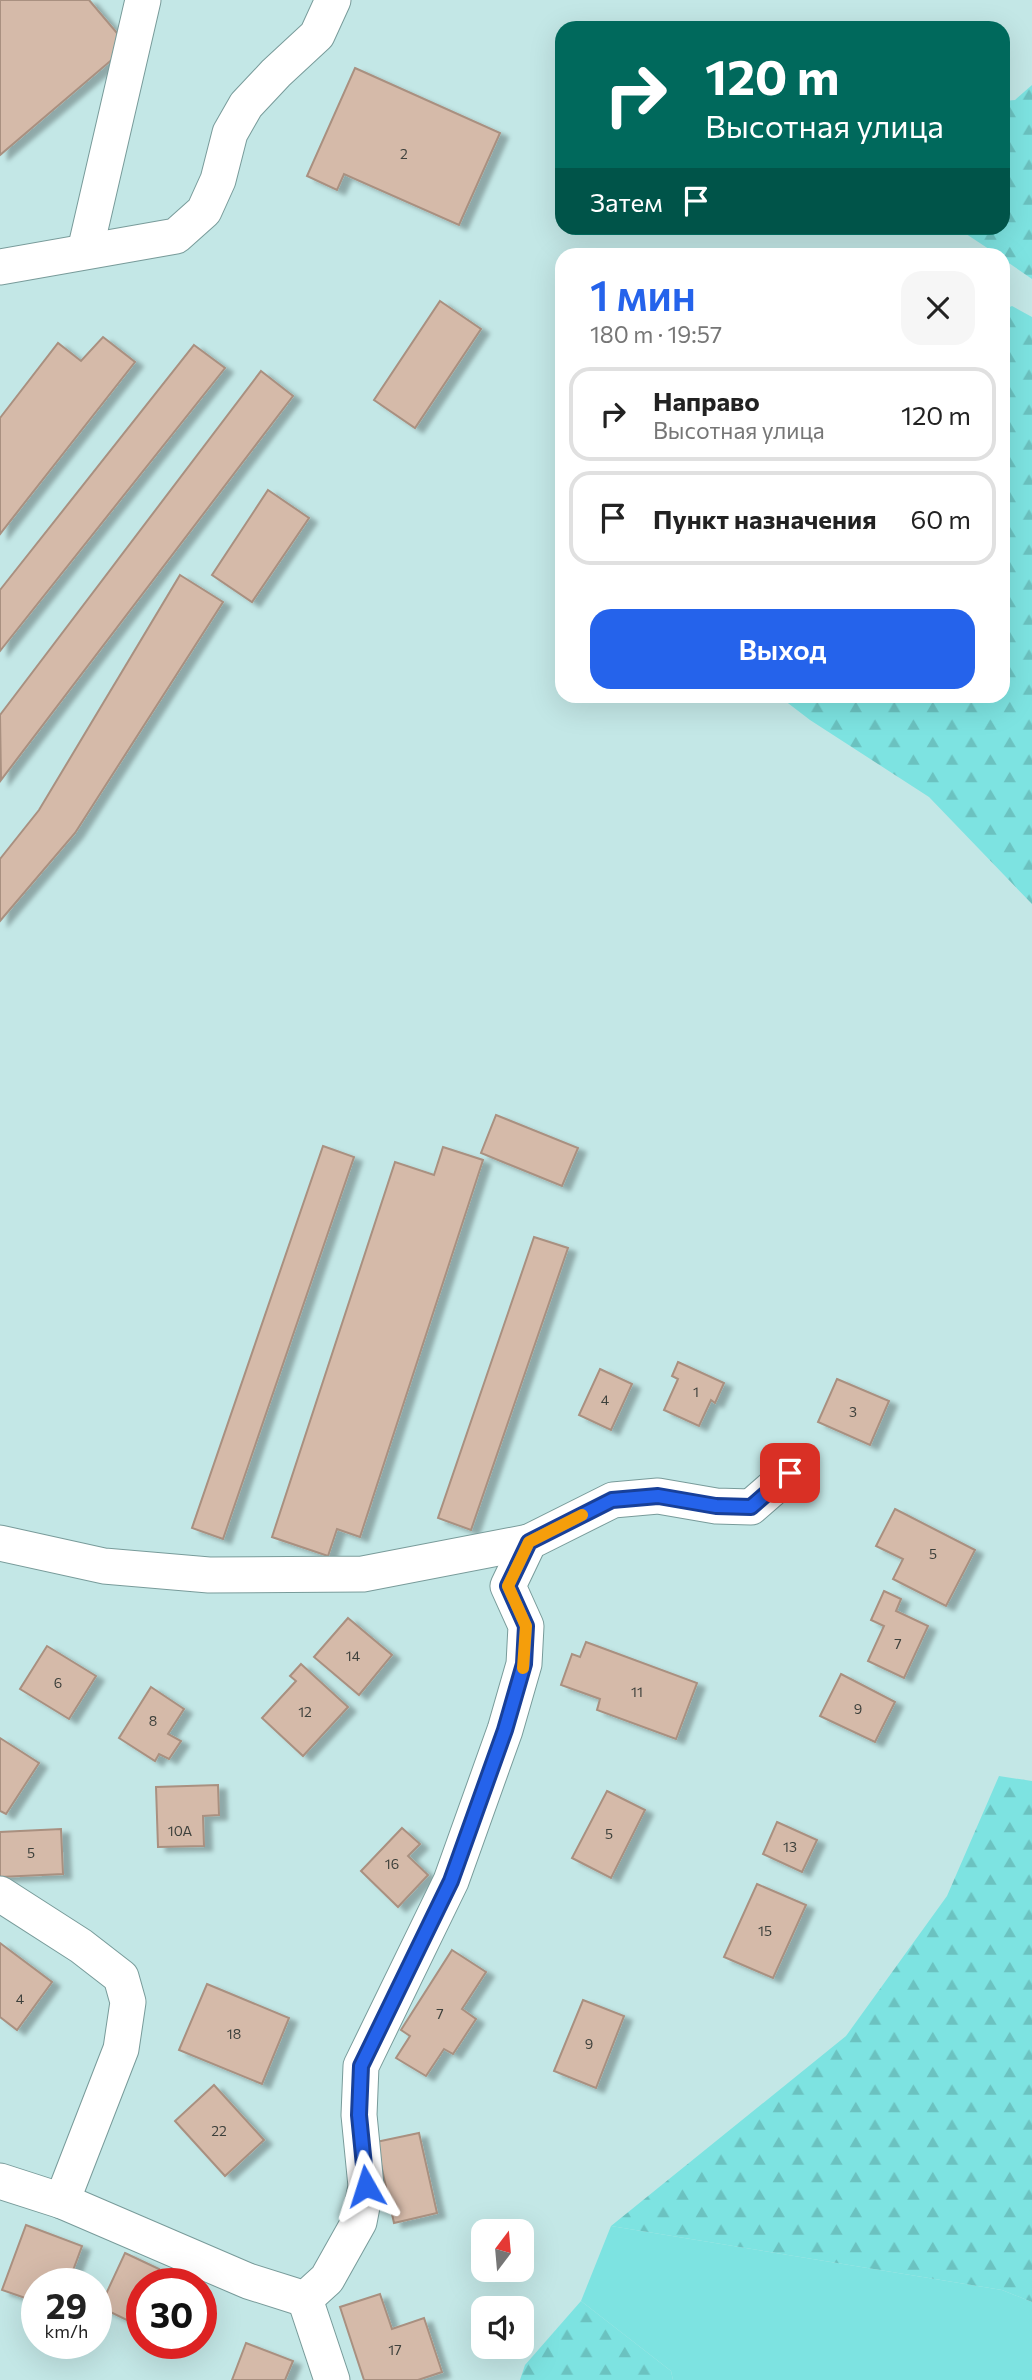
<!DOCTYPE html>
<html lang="ru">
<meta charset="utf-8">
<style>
body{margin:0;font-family:Commissioner,sans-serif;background:#f6f6f6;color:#222;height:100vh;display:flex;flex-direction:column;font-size:26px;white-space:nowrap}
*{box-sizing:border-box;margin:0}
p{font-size:23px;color:#767676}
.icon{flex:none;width:38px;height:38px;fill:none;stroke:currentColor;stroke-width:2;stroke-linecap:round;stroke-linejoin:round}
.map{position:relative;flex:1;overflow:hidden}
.details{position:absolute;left:555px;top:248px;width:455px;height:455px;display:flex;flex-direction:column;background:#fff;border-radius:21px;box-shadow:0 7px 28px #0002}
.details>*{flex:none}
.top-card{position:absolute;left:555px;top:21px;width:455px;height:214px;border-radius:21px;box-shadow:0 7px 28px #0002;background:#00695c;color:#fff;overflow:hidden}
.needle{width:46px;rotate:16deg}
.controls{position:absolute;left:471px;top:2219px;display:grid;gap:14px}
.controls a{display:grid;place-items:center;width:63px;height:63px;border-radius:14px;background:#fff;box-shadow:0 7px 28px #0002;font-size:35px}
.speed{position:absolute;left:21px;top:2268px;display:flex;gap:14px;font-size:35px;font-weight:700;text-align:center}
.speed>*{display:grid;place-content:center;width:91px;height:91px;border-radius:50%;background:#fff;box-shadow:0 7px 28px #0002;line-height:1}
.speed small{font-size:18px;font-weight:400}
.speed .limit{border:10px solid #d22;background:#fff;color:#111}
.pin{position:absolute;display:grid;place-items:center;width:60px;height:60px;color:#fff;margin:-30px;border-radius:14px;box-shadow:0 4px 10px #0006}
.me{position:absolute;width:77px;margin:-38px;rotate:354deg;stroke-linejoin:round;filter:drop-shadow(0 0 5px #0008)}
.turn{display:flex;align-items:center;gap:24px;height:147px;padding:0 35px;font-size:32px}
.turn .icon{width:91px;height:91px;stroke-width:2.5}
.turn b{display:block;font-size:49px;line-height:60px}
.then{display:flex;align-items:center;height:66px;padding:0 35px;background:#0003;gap:14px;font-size:26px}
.round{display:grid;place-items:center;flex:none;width:74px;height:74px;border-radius:21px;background:#f6f6f6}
.summary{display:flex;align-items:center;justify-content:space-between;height:119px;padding:0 35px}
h1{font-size:42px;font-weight:600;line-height:52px;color:#2563eb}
.button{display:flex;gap:14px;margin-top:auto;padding:14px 35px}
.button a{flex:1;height:80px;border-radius:21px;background:#2563eb;color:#fff;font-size:28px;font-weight:600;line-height:80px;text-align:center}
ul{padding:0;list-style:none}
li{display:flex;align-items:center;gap:21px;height:94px;margin:0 14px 10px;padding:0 21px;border:4px solid #e0e0e0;border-radius:21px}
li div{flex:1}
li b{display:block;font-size:26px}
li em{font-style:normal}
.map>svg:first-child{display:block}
.green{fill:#7de3e1}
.forest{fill:url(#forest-firs)}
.building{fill:#d5baa9;stroke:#a99080;stroke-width:2;filter:url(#shadow)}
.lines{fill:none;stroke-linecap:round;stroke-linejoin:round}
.minor-casing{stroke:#789b9a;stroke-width:37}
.minor{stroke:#fff;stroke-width:35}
.route-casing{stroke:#184099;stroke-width:18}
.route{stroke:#2563eb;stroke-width:12}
.slow{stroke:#f59e0b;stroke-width:12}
.labels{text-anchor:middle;stroke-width:6;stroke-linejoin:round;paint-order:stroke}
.number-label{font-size:14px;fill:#3e413c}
</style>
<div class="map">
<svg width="1032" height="2380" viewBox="0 0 1032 2380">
<defs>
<pattern id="forest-firs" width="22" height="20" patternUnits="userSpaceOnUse" patternTransform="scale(1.75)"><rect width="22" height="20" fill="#7de3e1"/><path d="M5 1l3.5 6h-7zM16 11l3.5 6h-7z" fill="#6bc2c0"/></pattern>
<filter id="shadow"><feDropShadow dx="8" dy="4.5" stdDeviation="2" flood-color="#0004"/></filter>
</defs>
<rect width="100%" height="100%" fill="#c3e7e6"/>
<polygon class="green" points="611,2226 1002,2290 1032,2302 1032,2380 673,2380 671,2371 581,2301"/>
<g class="forest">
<polygon points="1032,85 1032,279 1003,259 1003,256 998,255 957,228 1003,228 1003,101 1015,100"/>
<polygon points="1012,306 1032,317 1032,904 929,797 810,720 780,697 1003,696 1003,310"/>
<polygon points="999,1776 1032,1781 1032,2302 1002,2290 611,2226 846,2036 947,1896"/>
<polygon points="581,2301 671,2371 673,2380 520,2380 525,2365"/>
</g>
<g class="building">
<polygon points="0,0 89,0 128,46 0,155"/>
<polygon points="355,68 500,133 459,225 344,174 337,190 307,176"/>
<polygon points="440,301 481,329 415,428 374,400"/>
<polygon points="103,337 135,362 0,534 0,418 58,343 81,361"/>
<polygon points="194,345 225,368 0,651 0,590"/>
<polygon points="261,371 293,396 1,780 0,715"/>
<polygon points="268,490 309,518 252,602 212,575"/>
<polygon points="180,575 223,602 75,833 0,921 0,859 39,810"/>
<polygon points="496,1115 578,1148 562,1186 481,1153"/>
<polygon points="323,1146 354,1157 223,1539 192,1528"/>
<polygon points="443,1147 483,1160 360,1537 337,1529 328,1556 272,1537 395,1162 434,1175"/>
<polygon points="534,1237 568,1248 471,1530 438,1518"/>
<polygon points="678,1362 724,1383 715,1403 711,1400 699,1426 664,1410 678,1379 672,1376"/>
<polygon points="600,1369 632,1384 611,1430 579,1415"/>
<polygon points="837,1379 889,1401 870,1445 818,1422"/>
<polygon points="895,1509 975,1550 946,1606 893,1579 903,1559 876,1546"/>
<polygon points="884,1591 901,1599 896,1611 928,1626 904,1678 868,1661 884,1626 871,1620"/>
<polygon points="348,1618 392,1655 359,1695 314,1657"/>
<polygon points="586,1642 697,1683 676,1739 597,1710 600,1699 561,1685 572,1654 580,1657"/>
<polygon points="47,1646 96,1676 69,1719 20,1689"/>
<polygon points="301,1664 348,1707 303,1756 262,1718 296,1681 290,1676"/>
<polygon points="841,1674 895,1702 875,1742 820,1716"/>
<polygon points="151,1687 184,1709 168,1734 181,1741 169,1759 159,1754 155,1761 119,1738"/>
<polygon points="0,1738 39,1763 6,1814 0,1811"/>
<polygon points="218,1785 219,1815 203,1816 204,1846 158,1847 156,1787"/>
<polygon points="607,1791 645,1810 611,1878 572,1858"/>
<polygon points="777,1822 817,1840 802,1872 763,1854"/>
<polygon points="402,1828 420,1844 408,1856 428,1875 398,1907 361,1871"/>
<polygon points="61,1829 63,1874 0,1877 0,1832"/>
<polygon points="757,1884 806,1905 773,1978 724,1957"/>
<polygon points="0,1943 52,1982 17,2030 0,2017"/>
<polygon points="452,1950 486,1972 462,2009 476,2019 453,2054 444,2049 426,2076 396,2058 410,2036 401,2030"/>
<polygon points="207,1984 289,2018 262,2084 179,2050"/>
<polygon points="583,2000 624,2016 596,2088 554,2071"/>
<polygon points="214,2085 264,2140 225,2176 175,2121"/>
<polygon points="419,2133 437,2213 394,2223 376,2142"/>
<polygon points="26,2225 82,2246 68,2284 37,2284 37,2302 2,2290"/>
<polygon points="125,2253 159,2269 152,2284 142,2284 142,2306 133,2323 100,2307"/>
<polygon points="380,2294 392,2329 424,2318 442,2372 418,2380 364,2380 340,2307"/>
<polygon points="246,2343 293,2361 285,2380 232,2380"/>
</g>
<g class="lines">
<defs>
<g id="minor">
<polyline points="85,251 143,0"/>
<polyline points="0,267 176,236 204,211 218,180 230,133 246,105 276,73 317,35 333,0"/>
<polyline points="0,1543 104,1566 209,1575 363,1574 529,1542"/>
<polyline points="0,1894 81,1946 121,1977 128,2002 121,2049 62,2201"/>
<polyline points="0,2181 62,2201 248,2281 305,2299 327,2279 359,2222 366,2186 359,2115 361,2066 451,1881 505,1730 524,1664 526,1626 508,1586 529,1542 613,1500 658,1496 716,1506 751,1507 790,1473"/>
<polyline points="305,2299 332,2380"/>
</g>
</defs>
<use href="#minor" class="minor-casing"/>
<use href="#minor" class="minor"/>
</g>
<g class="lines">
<defs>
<polyline id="route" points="366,2186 359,2115 361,2066 451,1881 505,1730 524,1664 526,1626 508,1586 529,1542 612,1500 658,1496 716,1506 751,1507 790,1473"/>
</defs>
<use href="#route" class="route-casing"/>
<use href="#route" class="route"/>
<polyline class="slow" points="523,1668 526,1626 508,1586 529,1542 582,1515"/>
</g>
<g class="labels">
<g class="number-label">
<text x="404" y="159">2</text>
<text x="696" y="1397">1</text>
<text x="605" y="1405">4</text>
<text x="853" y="1417">3</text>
<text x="933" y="1559">5</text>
<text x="898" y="1649">7</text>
<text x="353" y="1661">14</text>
<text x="58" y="1688">6</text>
<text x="637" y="1697">11</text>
<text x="858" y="1714">9</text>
<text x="305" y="1717">12</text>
<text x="153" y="1726">8</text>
<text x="180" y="1836">10А</text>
<text x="609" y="1839">5</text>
<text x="790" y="1852">13</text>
<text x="31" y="1858">5</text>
<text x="392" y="1869">16</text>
<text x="765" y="1936">15</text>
<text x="20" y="2004">4</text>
<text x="440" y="2019">7</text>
<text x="234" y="2039">18</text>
<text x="589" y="2049">9</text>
<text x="219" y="2136">22</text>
<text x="395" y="2355">17</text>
</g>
</g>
</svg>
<div class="controls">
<a><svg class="needle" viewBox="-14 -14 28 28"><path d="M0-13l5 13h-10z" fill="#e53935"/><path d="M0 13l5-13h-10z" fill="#767676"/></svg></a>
<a><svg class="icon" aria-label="sound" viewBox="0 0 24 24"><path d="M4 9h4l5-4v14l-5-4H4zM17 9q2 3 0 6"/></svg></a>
</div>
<div class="speed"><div>29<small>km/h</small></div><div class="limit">30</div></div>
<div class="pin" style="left:790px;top:1473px;background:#d93025"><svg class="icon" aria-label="arrive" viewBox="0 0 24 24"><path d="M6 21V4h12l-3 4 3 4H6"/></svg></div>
<svg class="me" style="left:366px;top:2186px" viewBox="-20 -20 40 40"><path d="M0-17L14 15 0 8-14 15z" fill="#2563eb" stroke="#fff" stroke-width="4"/></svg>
<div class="top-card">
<div class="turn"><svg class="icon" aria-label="right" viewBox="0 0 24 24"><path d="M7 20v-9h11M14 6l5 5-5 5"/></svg><div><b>120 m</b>Высотная улица</div></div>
<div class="then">Затем<svg class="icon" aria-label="arrive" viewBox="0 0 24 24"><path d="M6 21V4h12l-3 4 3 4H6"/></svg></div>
</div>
<section class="details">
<div class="summary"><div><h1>1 мин</h1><p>180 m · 19:57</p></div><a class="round"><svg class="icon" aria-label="close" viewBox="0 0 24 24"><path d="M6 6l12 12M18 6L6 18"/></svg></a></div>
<ul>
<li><svg class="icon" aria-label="right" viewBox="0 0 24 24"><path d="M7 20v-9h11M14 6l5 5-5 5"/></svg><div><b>Направо</b><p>Высотная улица</p></div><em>120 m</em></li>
<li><svg class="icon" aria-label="arrive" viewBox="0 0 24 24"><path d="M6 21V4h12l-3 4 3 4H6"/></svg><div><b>Пункт назначения</b></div><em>60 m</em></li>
</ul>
<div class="button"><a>Выход</a></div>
</section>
</div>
